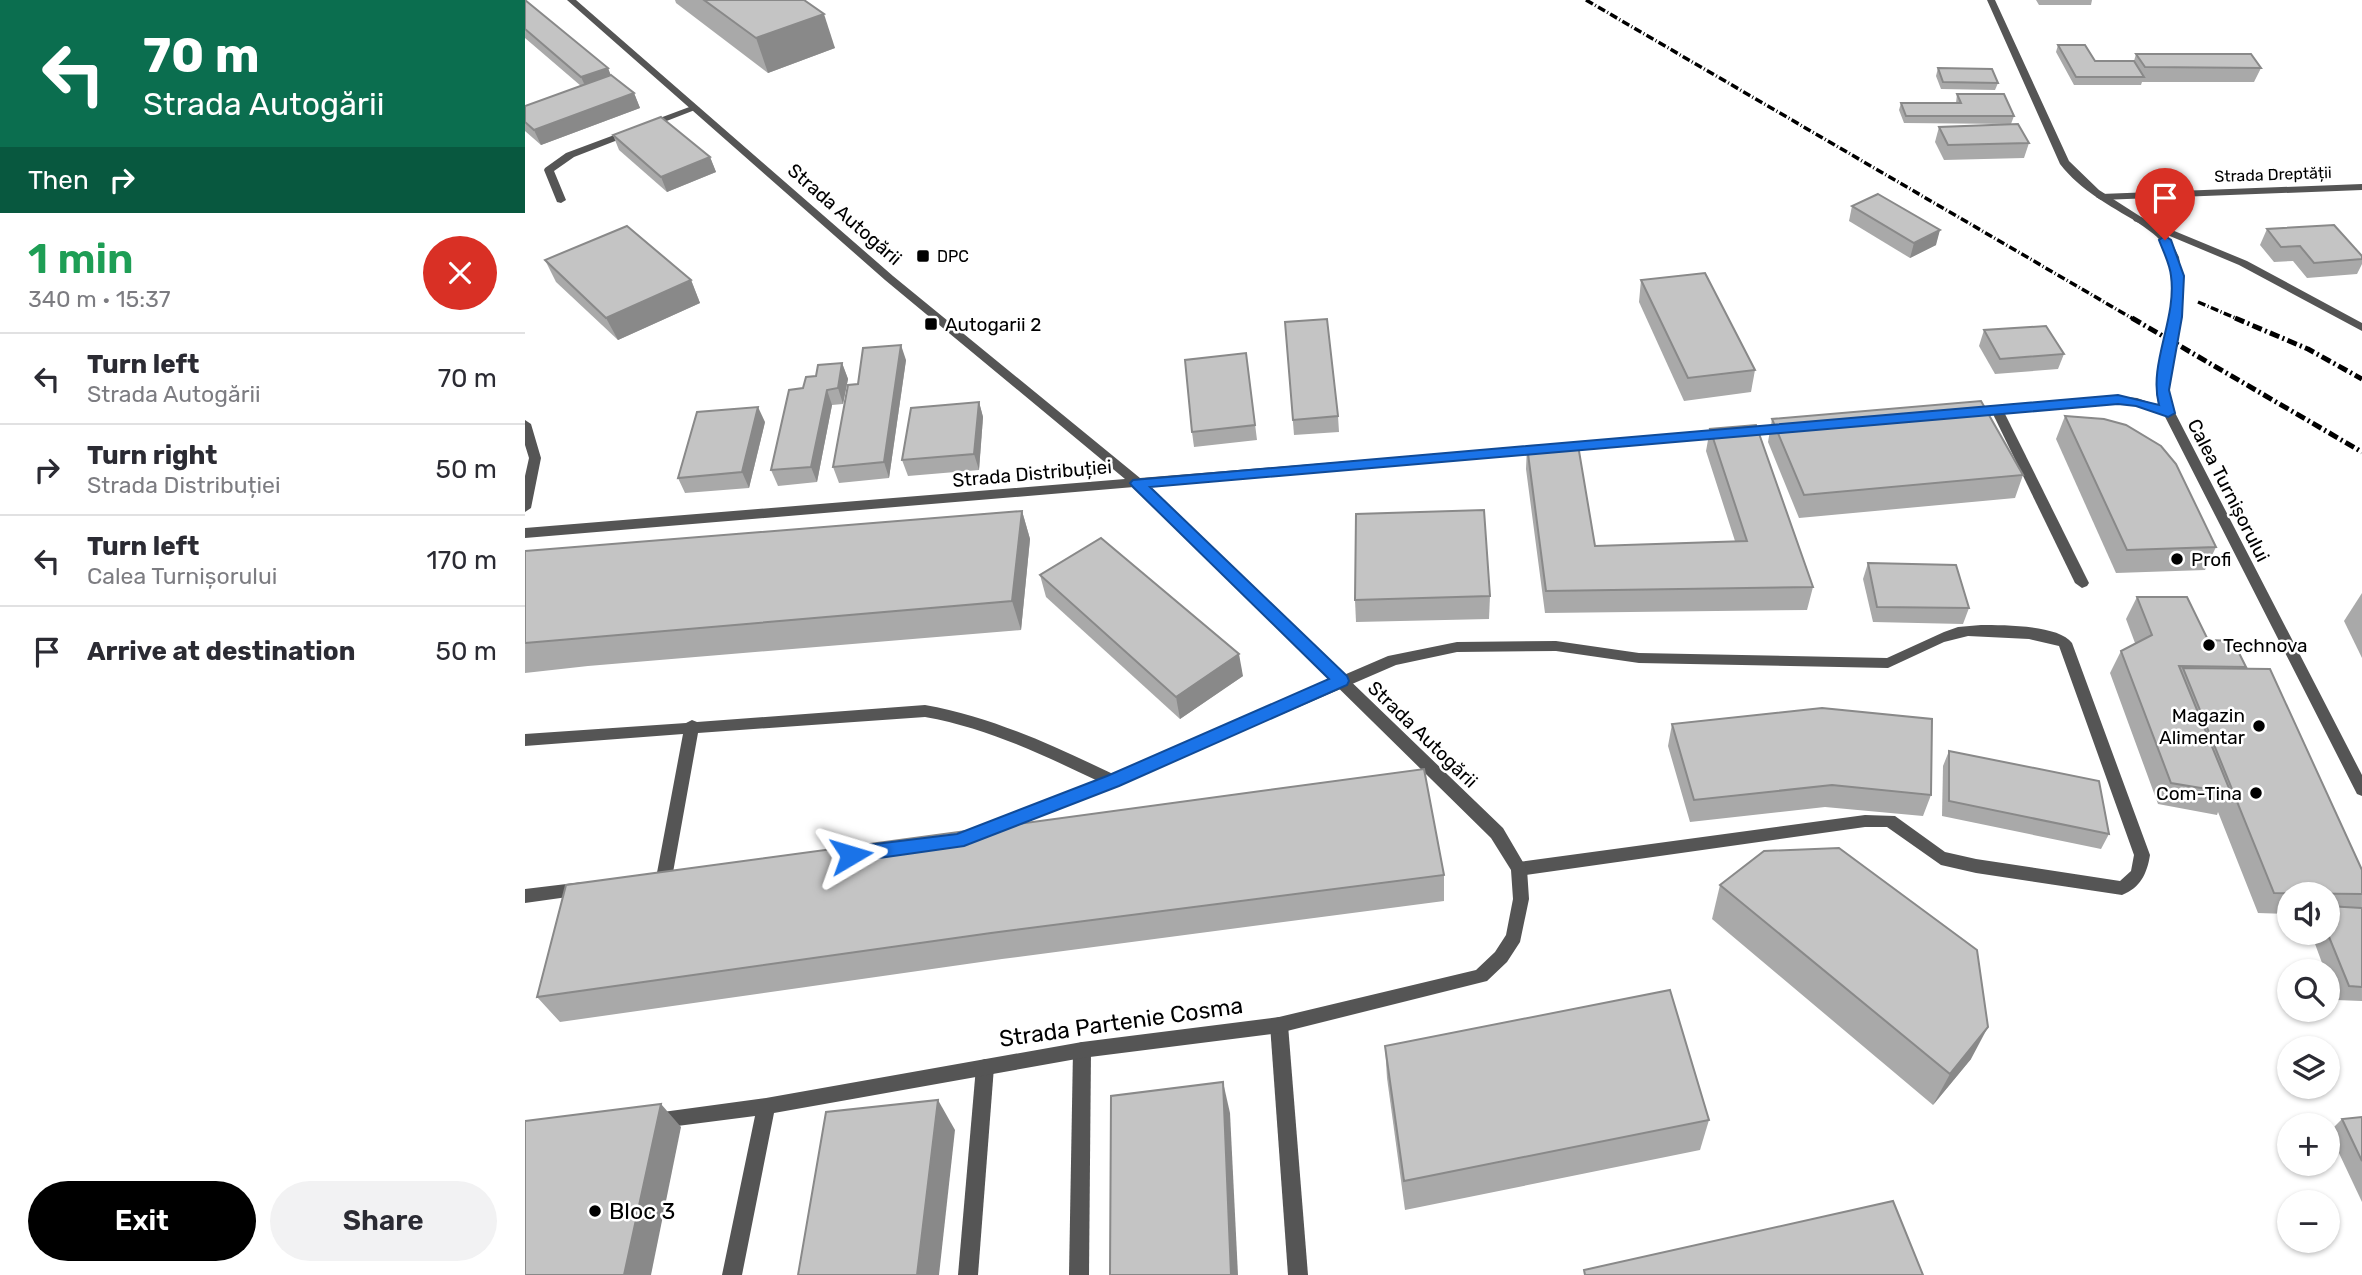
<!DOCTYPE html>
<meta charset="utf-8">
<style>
body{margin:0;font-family:Rubik,sans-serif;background:#f2f2f3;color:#2b2b33;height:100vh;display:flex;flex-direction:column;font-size:26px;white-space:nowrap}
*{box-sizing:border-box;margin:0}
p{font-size:23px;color:#7c7c81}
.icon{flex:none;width:38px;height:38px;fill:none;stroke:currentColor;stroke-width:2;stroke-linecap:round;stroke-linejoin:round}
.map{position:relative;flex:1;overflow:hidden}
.sheet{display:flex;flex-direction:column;background:#fff;width:525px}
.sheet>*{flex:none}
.guide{background:#0b6e4f;color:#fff;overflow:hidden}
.controls{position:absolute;left:1752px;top:882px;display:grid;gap:14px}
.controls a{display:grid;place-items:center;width:63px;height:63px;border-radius:50%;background:#fff;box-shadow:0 2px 5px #0004;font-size:35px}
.pin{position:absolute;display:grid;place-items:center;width:60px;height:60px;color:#fff;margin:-72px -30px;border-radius:50% 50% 50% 0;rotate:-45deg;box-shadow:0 0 7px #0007}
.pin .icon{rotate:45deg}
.me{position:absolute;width:77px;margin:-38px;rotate:83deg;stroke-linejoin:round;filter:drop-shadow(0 0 5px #0008)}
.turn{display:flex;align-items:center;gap:24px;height:147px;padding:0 28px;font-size:32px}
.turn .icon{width:91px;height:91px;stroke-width:2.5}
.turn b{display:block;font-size:49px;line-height:60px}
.then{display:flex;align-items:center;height:66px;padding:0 28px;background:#0003;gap:14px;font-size:26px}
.round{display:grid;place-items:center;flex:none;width:74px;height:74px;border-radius:37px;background:#f2f2f3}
.headline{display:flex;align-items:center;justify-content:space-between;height:119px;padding:0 28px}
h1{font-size:42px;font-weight:600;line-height:52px;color:#1e9e55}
.primary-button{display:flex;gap:14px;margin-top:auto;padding:14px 28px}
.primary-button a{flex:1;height:80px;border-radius:42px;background:#000;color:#fff;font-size:28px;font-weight:600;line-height:80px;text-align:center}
.primary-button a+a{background:#f2f2f3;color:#2b2b33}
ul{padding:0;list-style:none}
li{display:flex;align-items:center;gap:21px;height:91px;padding:0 28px;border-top:2px solid #e1e1e2}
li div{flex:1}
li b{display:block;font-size:26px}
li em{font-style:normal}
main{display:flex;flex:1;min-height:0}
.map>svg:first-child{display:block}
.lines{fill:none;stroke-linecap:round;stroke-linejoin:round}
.service{fill:#555;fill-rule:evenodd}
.minor{fill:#555;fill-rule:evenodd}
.tertiary{fill:#555;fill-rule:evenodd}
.rail-far1{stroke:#000;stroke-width:3.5;stroke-dasharray:8 2.5 1 2.5;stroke-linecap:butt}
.rail{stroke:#000;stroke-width:5;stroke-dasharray:10 3.5 2 3.5;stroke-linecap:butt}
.wall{fill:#a9a9a9}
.shaded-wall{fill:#898989}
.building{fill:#c4c4c4;stroke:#898989;stroke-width:2}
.route{fill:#1a73e8;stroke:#114b97;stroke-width:2}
.poi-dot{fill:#000;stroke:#fff;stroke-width:2.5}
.labels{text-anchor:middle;stroke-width:5;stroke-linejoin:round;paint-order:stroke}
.far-street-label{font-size:16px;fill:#000;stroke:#fff}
.far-poi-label{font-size:16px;fill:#000;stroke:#fff;text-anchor:start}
.street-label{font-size:19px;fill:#000;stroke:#fff}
.poi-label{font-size:19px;fill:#000;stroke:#fff;text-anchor:start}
.near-street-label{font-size:23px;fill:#000;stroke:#fff}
.near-poi-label{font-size:23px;fill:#000;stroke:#fff;text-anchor:start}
</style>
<main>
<section class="sheet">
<div class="guide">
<div class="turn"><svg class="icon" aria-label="left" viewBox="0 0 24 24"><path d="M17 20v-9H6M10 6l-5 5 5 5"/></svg><div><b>70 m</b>Strada Autogării</div></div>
<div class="then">Then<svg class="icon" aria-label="right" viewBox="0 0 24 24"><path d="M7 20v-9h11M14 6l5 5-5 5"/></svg></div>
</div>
<div class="headline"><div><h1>1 min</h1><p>340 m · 15:37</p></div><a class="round" style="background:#d93025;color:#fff"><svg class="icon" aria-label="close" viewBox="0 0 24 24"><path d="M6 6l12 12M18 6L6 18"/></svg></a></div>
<ul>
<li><svg class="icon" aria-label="left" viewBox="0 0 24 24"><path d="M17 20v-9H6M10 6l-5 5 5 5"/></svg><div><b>Turn left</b><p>Strada Autogării</p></div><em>70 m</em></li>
<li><svg class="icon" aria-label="right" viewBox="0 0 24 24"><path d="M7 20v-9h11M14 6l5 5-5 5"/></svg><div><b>Turn right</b><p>Strada Distribuției</p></div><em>50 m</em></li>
<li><svg class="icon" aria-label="left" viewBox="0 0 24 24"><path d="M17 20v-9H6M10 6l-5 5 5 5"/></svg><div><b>Turn left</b><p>Calea Turnișorului</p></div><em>170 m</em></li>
<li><svg class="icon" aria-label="arrive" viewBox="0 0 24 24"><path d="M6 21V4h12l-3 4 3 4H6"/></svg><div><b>Arrive at destination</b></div><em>50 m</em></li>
</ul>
<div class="primary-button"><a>Exit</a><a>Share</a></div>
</section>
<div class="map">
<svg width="1837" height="1275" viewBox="0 0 1837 1275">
<rect width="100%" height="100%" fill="#fff"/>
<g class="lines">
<g class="service">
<polygon points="167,106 175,108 49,157 29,171 41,200 36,203 32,202 19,170 20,168 41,153"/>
<polygon points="1613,216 1722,261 1837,323 1837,331 1714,265 1609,221 1608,219"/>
<polygon points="1472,406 1478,410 1564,583 1562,586 1557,588 1550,583 1466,410"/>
<polygon points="0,420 6,424 16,458 6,508 0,512 0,476 4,458 0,445"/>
<path d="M1456,625C1478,625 1534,625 1547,643L1625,855C1622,874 1615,888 1597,895L1451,873L1416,865L1362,827H1340L994,876L988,874L986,869L988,864L994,862L1340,815L1370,816L1420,852L1451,859L1595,881L1606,871L1609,855L1534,646L1504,639L1443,636L1419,642L1363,668L1114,663L1031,651L932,652L871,665L593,785L452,840L446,839L444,834L446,829L573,781C516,754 462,728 400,717L173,733L147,878L145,883L139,885L133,883L131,878L158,734L0,746V734L161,723L167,720L172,722L400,705C467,717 527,745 588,774L863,656L932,642L1031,641L1114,653L1362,658L1419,632L1433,627Z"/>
<polygon points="58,882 64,884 66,889 64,894 0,903 0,889"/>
<polygon points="754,1017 760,1019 763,1025 783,1275 763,1275 745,1025 748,1019"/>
<polygon points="557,1042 563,1044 566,1050 564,1275 544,1275 548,1050 551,1044"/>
<polygon points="460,1059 466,1061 469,1067 453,1275 433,1275 451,1067 454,1061"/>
</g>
<g class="minor">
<polygon points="42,0 51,0 368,276 615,478 1268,425 1270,428 1268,431 1264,432 623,486 978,828 1002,869 1004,899 995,942 982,962 962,981 754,1033 557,1058 249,1113 217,1275 197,1275 230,1116 129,1129 123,1126 120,1120 123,1114 241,1098 557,1042 754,1017 951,970 970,952 981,935 988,899 986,870 966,838 609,487 0,538 0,528 600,479 360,280"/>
<polygon points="1837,184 1837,190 1576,200 1571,197 1576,194"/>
<polygon points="1593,396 1612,398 1647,410 1649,413 1643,417 1610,406 1593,404 1444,417 1438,413 1444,409"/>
</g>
<path class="tertiary" d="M1462,0H1470L1544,161L1574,190L1638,231L1646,241L1654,257L1659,294L1643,390L1645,403L1837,775V796L1832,794L1633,403L1631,390C1639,346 1663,285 1637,243C1631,234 1620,228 1612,222C1584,205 1556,191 1535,164Z"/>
<g class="rail-far1">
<polyline points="1061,0 1610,320"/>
<polyline points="1673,302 1715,320"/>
</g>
<g class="rail">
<polyline points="1607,318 1837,452"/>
<polyline points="1710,318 1783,349 1837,379"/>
</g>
</g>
<g class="wall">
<polygon points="0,0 83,68 85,75 109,93 115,108 16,145 0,131 0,106 56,86 0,38"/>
<polygon points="150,0 279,0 310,48 243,73 151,3"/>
<polygon points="1511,0 1567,0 1566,5 1514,5"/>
<polygon points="1533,45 1570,61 1609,61 1611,54 1736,68 1729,82 1617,82 1616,85 1549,85 1531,52"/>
<polygon points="1413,68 1473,83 1470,90 1416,89 1411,76"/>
<polygon points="1432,94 1489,116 1486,124 1379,123 1374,110 1376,103 1431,103"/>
<polygon points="1414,127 1504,143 1499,158 1419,160 1410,142"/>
<polygon points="88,135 185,157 191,172 142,192 94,150"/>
<polygon points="1327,206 1411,245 1385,258 1324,221"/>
<polygon points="1742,229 1837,256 1837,264 1832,274 1782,278 1768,261 1749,262 1735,245"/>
<polygon points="20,260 166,280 175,303 93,340 31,282"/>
<polygon points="1116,280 1230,370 1226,392 1159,401 1114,302"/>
<polygon points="760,322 813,416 814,432 769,435"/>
<polygon points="1459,330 1539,354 1533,369 1470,374 1454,346"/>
<polygon points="721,353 732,440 669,447 667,432"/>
<polygon points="381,360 364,478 314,483 308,467 333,384"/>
<polygon points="317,363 323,379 318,404 307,405 292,482 253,486 246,470 278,388 291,376"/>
<polygon points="454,402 458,417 454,470 383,476 377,460"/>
<polygon points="1540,416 1691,547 1680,570 1591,573 1531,439"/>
<polygon points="1247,419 1498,475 1490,498 1274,518 1243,442"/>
<polygon points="240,422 224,488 160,493 153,478"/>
<polygon points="1185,429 1288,587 1282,610 1020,613 1001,469 1002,446 1070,546 1210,541 1181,451"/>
<polygon points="497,511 505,539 496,630 63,666 0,673 0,551"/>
<polygon points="1343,563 1444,608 1438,624 1348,622 1338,579"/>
<polygon points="515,575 718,676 655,719 521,597"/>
<polygon points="1837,593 1837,658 1819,621"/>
<polygon points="965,596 964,619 831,622 830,600"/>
<polygon points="1612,597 1683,640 1721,667 1720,669 1837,870 1837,1001 1811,1000 1802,977 1802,971 1800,971 1786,933 1802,933 1802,894 1764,894 1764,914 1733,913 1693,812 1692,815 1633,804 1585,673 1596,651 1610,643 1601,619"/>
<polygon points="1147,724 1406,795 1398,816 1300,807 1165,822 1143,746"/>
<polygon points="1424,751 1584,834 1576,849 1417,816 1418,766"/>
<polygon points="919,875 919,901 477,959 35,1022 12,997 41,885"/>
<polygon points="1195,885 1446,1059 1408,1105 1187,919"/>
<polygon points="860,1046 1184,1120 1175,1150 880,1210 862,1078"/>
<polygon points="1837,1117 1837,1202 1804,1132 1817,1119"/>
</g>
<g class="shaded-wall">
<polygon points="299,14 310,48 243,73 231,38"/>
<polygon points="83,68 89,83 63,92 56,77"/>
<polygon points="109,93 115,108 16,145 9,130"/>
<polygon points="185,157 191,172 142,192 136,177"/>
<polygon points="1415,230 1411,245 1385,258 1389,243"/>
<polygon points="166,280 175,303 93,340 81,318"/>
<polygon points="376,345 381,360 364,478 359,462"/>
<polygon points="317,363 323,379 318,404 313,388"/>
<polygon points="302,390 307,405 292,482 286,467"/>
<polygon points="454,402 458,417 454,470 449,454"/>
<polygon points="233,407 240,422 224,488 217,472"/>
<polygon points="497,511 505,539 496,630 487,601"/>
<polygon points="714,654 718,676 655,719 651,697"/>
<polygon points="1463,1027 1446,1059 1408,1105 1425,1074"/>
<polygon points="698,1082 705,1113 713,1275 706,1275"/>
<polygon points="413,1100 430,1130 414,1275 392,1275"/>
<polygon points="136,1104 156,1127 126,1275 99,1275"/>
</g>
<g class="building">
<polygon points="0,0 83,68 56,77 0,29"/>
<polygon points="179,0 279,0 299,14 231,38"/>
<polygon points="1533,45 1560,45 1570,61 1609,61 1619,77 1551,77"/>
<polygon points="1611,54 1726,54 1736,68 1620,67"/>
<polygon points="1413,68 1467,69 1473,83 1418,82"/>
<polygon points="86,75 109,93 9,130 0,122 0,106"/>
<polygon points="1432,94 1479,94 1489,116 1381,116 1376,103 1436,103"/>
<polygon points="136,117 185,157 136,177 88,135"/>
<polygon points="1493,124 1504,143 1423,145 1414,127"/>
<polygon points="1353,194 1415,230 1389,243 1327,206"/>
<polygon points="1809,225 1837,256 1837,259 1789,263 1775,246 1756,247 1742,229"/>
<polygon points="102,226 166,280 81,318 20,260"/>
<polygon points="1180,273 1230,370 1163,378 1116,280"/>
<polygon points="802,319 813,416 768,420 760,322"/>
<polygon points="1521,326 1539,354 1475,359 1459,330"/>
<polygon points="376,345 359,462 308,467 323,385 333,384 338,348"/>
<polygon points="721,353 730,425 667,432 660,360"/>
<polygon points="317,363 313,388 302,390 286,467 246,470 264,390 278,388 281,377 291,376 293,365"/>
<polygon points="1456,401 1498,475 1279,495 1247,419"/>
<polygon points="454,402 449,454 377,460 386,408"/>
<polygon points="233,407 217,472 153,478 172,412"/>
<polygon points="1540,416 1579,419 1601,425 1636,446 1651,464 1691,547 1602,550"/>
<polygon points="1231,425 1288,587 1021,591 1002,446 1053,445 1070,546 1222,541 1185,429"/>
<polygon points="959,510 965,596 830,600 831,514"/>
<polygon points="497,511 487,601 0,643 0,551"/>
<polygon points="576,538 714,654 651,697 515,575"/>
<polygon points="1343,563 1431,565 1444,608 1352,607"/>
<polygon points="1612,597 1662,597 1683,640 1708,641 1721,667 1654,666 1706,793 1646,783 1596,651 1627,635"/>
<polygon points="1658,668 1745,669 1837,870 1837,894 1749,893"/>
<polygon points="1297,708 1407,719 1406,795 1307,785 1169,800 1147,724"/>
<polygon points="1424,751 1574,781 1584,834 1424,801"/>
<polygon points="899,769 919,875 466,933 12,997 41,885"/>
<polygon points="1314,848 1452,950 1463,1027 1425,1074 1195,885 1239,851"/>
<polygon points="1802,906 1837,908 1837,987 1824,986 1802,932"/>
<polygon points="1145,990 1184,1120 879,1181 860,1046"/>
<polygon points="698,1082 706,1275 585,1275 586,1096"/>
<polygon points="413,1100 392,1275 273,1275 301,1112"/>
<polygon points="136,1104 99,1275 0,1275 0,1121"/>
<polygon points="1837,1117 1837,1161 1817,1119"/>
<polygon points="1368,1201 1398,1275 1060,1275 1059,1270"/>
</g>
<path class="route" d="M1640,236L1646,240L1659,276L1657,317L1644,390L1650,413L1643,417L1611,406L1593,404L625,487L822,676L824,681L822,685L594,786L439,846L326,862L320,860L317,855L320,849L326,847L432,834L582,776L804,679L608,487L605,483L608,480L1593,395L1634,405C1623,364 1652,319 1646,276C1645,264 1638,251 1634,240Z"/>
<g class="poi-dot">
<rect x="391" y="249" width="14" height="14" rx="3.5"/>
<rect x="399" y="317" width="14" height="14" rx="3.5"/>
<circle cx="1652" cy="559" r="7"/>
<circle cx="1684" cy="645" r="7"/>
<circle cx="1734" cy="726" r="7"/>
<circle cx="1731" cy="793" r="7"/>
<circle cx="70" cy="1211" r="7"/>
</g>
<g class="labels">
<g class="far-street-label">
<text transform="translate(1748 174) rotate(-2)" y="6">Strada Dreptății</text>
</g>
<g class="far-poi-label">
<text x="412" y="262">DPC</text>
</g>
<g class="street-label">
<text transform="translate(320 214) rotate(41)" y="7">Strada Autogării</text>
<text transform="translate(507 473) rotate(-5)" y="7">Strada Distribuției</text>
<text transform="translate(1704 490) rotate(63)" y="7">Calea Turnișorului</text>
<text transform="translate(898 734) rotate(44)" y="7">Strada Autogării</text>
</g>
<g class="poi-label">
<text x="420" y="331">Autogarii 2</text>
<text x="1666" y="566">Profi</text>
<text x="1698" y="652">Technova</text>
<text x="1720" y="722" text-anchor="end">Magazin<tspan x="1720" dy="22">Alimentar</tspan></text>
<text x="1717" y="800" text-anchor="end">Com-Tina</text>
</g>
<g class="near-street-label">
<text transform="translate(596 1022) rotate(-8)" y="8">Strada Partenie Cosma</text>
</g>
<g class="near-poi-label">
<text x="84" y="1219">Bloc 3</text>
</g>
</g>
</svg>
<div class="controls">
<a><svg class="icon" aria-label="sound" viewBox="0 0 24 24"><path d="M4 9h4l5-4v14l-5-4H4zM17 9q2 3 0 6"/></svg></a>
<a><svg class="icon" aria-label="search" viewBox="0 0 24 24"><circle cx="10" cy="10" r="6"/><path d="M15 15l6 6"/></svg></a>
<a><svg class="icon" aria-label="layers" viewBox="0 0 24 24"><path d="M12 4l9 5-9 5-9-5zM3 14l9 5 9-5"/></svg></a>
<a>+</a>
<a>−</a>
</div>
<div class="pin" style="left:1640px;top:240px;background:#d93025"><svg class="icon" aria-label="arrive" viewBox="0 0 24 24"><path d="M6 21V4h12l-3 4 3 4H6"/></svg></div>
<svg class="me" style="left:326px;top:855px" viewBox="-20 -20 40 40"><path d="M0-17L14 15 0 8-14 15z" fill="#1a73e8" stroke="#fff" stroke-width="4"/></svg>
</div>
</main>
